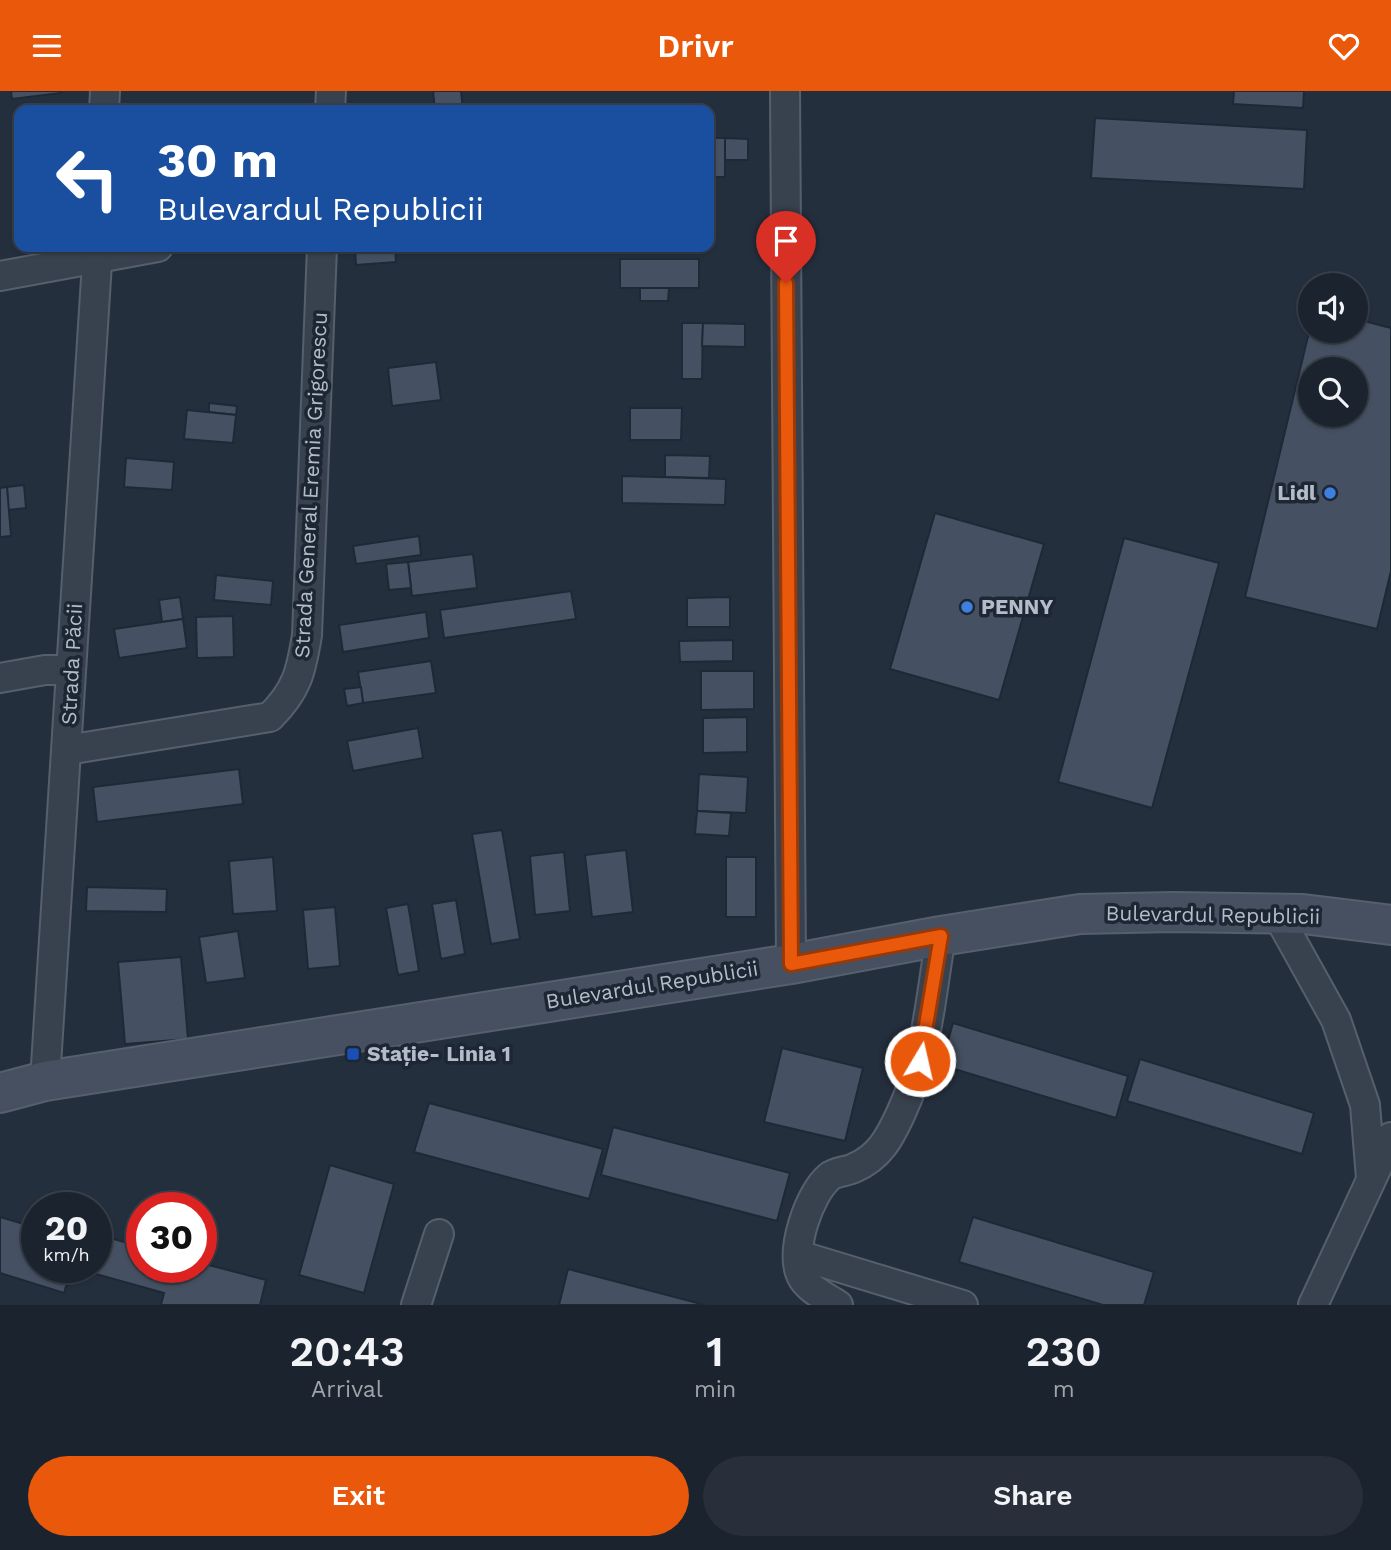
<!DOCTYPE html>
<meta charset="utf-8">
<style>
body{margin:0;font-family:"Work Sans",sans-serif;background:#282f3a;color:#f1f3f6;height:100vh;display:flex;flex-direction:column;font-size:26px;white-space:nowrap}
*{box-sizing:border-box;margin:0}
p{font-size:23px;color:#a0a4aa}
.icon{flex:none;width:38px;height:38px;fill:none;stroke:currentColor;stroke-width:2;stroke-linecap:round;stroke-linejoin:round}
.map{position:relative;height:1214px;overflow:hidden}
.details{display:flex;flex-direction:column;background:#1b232e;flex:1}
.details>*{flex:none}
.guide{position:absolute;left:14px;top:14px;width:700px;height:147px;border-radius:14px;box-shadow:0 2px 5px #0004,0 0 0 2px #39404a;background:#1a4fa0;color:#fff;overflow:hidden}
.fabs{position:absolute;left:1298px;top:182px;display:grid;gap:14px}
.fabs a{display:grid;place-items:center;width:70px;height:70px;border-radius:50%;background:#1b232e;box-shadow:0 2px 5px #0004,0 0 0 2px #39404a;font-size:35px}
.speed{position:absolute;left:21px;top:1101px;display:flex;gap:14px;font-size:35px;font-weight:700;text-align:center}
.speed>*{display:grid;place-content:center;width:91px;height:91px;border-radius:50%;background:#1b232e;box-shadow:0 2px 5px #0004,0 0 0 2px #39404a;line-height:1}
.speed small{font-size:18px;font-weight:400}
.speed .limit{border:10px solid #d22;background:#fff;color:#111}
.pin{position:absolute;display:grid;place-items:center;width:60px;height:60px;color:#fff;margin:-72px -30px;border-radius:50% 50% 50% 0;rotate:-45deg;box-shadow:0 0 7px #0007}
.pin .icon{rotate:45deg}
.me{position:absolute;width:77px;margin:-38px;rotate:9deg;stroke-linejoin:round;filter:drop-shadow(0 0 5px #0008)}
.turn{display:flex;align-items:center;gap:24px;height:147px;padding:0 28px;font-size:32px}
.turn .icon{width:91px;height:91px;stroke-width:2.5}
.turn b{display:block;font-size:49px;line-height:60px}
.eta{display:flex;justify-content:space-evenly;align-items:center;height:119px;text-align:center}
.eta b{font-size:42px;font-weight:600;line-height:49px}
.button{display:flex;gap:14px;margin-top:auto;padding:14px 28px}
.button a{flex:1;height:80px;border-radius:42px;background:#ea580c;color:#fff;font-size:28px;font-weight:600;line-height:80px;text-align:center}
.button a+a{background:#282f3a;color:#f1f3f6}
header{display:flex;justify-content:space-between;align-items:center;height:91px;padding:0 28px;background:#ea580c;color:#fff;font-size:32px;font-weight:600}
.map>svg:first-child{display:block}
.building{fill:#455162;stroke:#1f2835;stroke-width:2;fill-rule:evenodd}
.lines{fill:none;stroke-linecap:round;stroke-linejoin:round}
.minor-casing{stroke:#565f6c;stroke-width:32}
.secondary-casing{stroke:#565f6c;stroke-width:42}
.minor{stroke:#38414e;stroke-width:28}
.secondary{stroke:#465061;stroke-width:38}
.route-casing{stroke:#983908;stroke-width:18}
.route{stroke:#ea580c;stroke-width:12}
.shop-dot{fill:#3f7fe0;stroke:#1d2633;stroke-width:2.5}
.transit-dot{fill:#1a4fb4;stroke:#1d2633;stroke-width:2.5}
.labels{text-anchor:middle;stroke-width:7;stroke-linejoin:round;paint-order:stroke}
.street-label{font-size:21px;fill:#b4bcc9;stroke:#1d2633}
.poi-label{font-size:21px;font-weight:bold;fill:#b4bcc9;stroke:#1d2633;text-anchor:start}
</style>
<header><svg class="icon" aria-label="menu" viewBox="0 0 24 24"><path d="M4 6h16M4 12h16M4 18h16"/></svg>Drivr<svg class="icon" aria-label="heart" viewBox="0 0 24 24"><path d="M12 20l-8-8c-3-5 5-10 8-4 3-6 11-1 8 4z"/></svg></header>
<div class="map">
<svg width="1391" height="1214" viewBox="0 0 1391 1214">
<rect width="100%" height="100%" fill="#242f3e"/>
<g class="building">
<polygon points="11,0 60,0 61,2 12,8"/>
<polygon points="433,0 461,0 463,19 435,19"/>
<polygon points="1234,0 1304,0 1303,17 1233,13"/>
<polygon points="418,14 418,19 388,19 388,16"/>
<polygon points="1095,27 1307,39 1304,98 1091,87"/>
<rect x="709" y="47" width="16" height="39"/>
<polygon points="725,47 748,48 748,69 725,69"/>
<polygon points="355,156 395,156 396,171 356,174"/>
<rect x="620" y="168" width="79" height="29"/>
<polygon points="640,197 669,197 668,210 640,210"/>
<path d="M1356,228L1391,237V480L1377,538L1245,506L1311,233V240H1356ZM1311,278H1356V324H1311Z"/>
<polygon points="682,232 703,232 702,288 682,288"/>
<polygon points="703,232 745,233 745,256 702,255"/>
<polygon points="436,271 441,309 392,315 388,277"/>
<polygon points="209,312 237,315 236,324 209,321"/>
<polygon points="630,317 682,317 681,349 630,349"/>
<polygon points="187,319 236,324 233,352 184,348"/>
<polygon points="665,364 710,365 709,387 665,386"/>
<polygon points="126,367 174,371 172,399 124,396"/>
<polygon points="622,385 726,388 725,414 622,412"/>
<polygon points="24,394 26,417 8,419 7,396"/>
<polygon points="7,396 11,445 0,446 0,397"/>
<polygon points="935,422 1044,453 999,609 890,578"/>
<polygon points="419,445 421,464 356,473 353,455"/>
<polygon points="1124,447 1219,472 1152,717 1058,691"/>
<polygon points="473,463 477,497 412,505 408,471"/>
<polygon points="408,471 411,497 389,499 386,473"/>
<polygon points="216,484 273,490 271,514 214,509"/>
<polygon points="571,500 576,528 444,547 440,519"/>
<polygon points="180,506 183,528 162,531 159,509"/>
<polygon points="730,506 730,536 687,536 687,507"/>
<polygon points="426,521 429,547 343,561 339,534"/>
<polygon points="233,525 234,566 197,567 196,526"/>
<polygon points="183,528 187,557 119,567 114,538"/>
<polygon points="733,549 733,570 680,571 679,550"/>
<polygon points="431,570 436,602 363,612 358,581"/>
<polygon points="701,580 754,580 754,618 701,619"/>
<polygon points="361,596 363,612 347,615 344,598"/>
<polygon points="747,626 747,661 703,662 703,627"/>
<polygon points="418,637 423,667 353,680 347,650"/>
<polygon points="239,678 243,713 97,731 93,696"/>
<polygon points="699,683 748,686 746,722 697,720"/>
<polygon points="697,720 731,722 729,745 695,743"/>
<polygon points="502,739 520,848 491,853 472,743"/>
<polygon points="626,759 633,821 592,826 585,764"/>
<polygon points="564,761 570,820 535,824 530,765"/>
<polygon points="273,766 277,820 233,823 229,770"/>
<rect x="726" y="766" width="30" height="60"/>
<polygon points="87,796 167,798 166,821 86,820"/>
<polygon points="456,809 465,863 441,868 432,813"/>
<polygon points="408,813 419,880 398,884 386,817"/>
<polygon points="335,816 340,875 308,878 303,819"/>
<polygon points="238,840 245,887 206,892 199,846"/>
<polygon points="181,866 188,948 125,953 118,871"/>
<polygon points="953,932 1128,985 1116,1027 941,974"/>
<polygon points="782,957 863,977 845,1050 764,1031"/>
<polygon points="1140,968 1314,1022 1302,1063 1127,1010"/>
<polygon points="429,1012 603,1058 589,1108 414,1061"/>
<polygon points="613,1036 790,1082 777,1130 601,1084"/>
<polygon points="330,1074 394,1093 364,1202 299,1184"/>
<polygon points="0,1126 37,1137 37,1176 72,1176 64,1202 0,1182"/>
<polygon points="973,1126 1154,1181 1144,1214 1103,1214 959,1171"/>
<polygon points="96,1143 142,1156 142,1176 201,1176 201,1172 266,1189 260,1214 161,1214 164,1202 78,1178 79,1176 96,1176"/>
<polygon points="568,1178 705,1214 559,1214"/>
</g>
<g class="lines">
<defs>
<g id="minor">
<polyline points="785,0 791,873"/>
<polyline points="104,19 105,0"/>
<polyline points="330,19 331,0"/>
<polyline points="0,185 158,156"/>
<polyline points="0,587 45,579 71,579"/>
<path d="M67,659L270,626C297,599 301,581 307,544L322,156"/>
<polyline points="1277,823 1336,929 1365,1014 1371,1087"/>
<polyline points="45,990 98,156"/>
<polyline points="798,1164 963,1214"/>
<polyline points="416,1214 439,1143"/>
<path d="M838,1214C826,1206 807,1198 801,1184C790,1159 809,1103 829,1086C836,1080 846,1081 854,1077C880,1066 890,1046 901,1022C927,967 931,903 941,845"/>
<polyline points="1313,1214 1391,1046"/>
</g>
<polyline id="secondary" points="0,1002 45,990 791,873 941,845 1080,823 1173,821 1303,823 1391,834"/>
</defs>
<use href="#minor" class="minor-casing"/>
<use href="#secondary" class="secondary-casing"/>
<use href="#minor" class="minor"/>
<use href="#secondary" class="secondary"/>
</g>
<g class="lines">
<defs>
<polyline id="route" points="786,192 791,873 941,845 920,970"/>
</defs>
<use href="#route" class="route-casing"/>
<use href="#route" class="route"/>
</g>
<g class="shop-dot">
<circle cx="1330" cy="402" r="7"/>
<circle cx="967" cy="516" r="7"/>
</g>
<rect class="transit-dot" x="346" y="956" width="14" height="14" rx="3.5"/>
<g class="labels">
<g class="street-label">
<text transform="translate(311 394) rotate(-87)" y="7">Strada General Eremia Grigorescu</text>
<text transform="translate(72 573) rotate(-87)" y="7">Strada Păcii</text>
<text transform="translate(1213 824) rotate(1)" y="7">Bulevardul Republicii</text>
<text transform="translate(652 894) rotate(-9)" y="7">Bulevardul Republicii</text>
</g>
<g class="poi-label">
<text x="1316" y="409" text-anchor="end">Lidl</text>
<text x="981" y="523">PENNY</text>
<text x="367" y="970">Stație- Linia 1</text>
</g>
</g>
</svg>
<div class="fabs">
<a><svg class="icon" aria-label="sound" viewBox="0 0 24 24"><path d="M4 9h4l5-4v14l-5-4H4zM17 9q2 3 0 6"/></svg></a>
<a><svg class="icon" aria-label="search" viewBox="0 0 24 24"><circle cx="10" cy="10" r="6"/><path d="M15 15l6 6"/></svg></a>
</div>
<div class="speed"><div>20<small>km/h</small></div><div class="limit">30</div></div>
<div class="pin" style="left:786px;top:192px;background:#d93025"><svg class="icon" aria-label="arrive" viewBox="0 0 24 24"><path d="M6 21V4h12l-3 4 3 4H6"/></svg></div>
<svg class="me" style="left:920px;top:970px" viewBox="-20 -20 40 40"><circle r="17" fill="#ea580c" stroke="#fff" stroke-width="3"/><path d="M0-11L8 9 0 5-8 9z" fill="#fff"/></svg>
<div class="guide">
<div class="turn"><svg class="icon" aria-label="left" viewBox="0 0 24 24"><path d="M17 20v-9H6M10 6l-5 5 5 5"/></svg><div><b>30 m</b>Bulevardul Republicii</div></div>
</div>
</div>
<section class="details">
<div class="eta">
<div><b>20:43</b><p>Arrival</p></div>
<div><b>1</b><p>min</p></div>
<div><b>230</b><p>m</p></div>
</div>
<div class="button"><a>Exit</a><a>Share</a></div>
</section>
